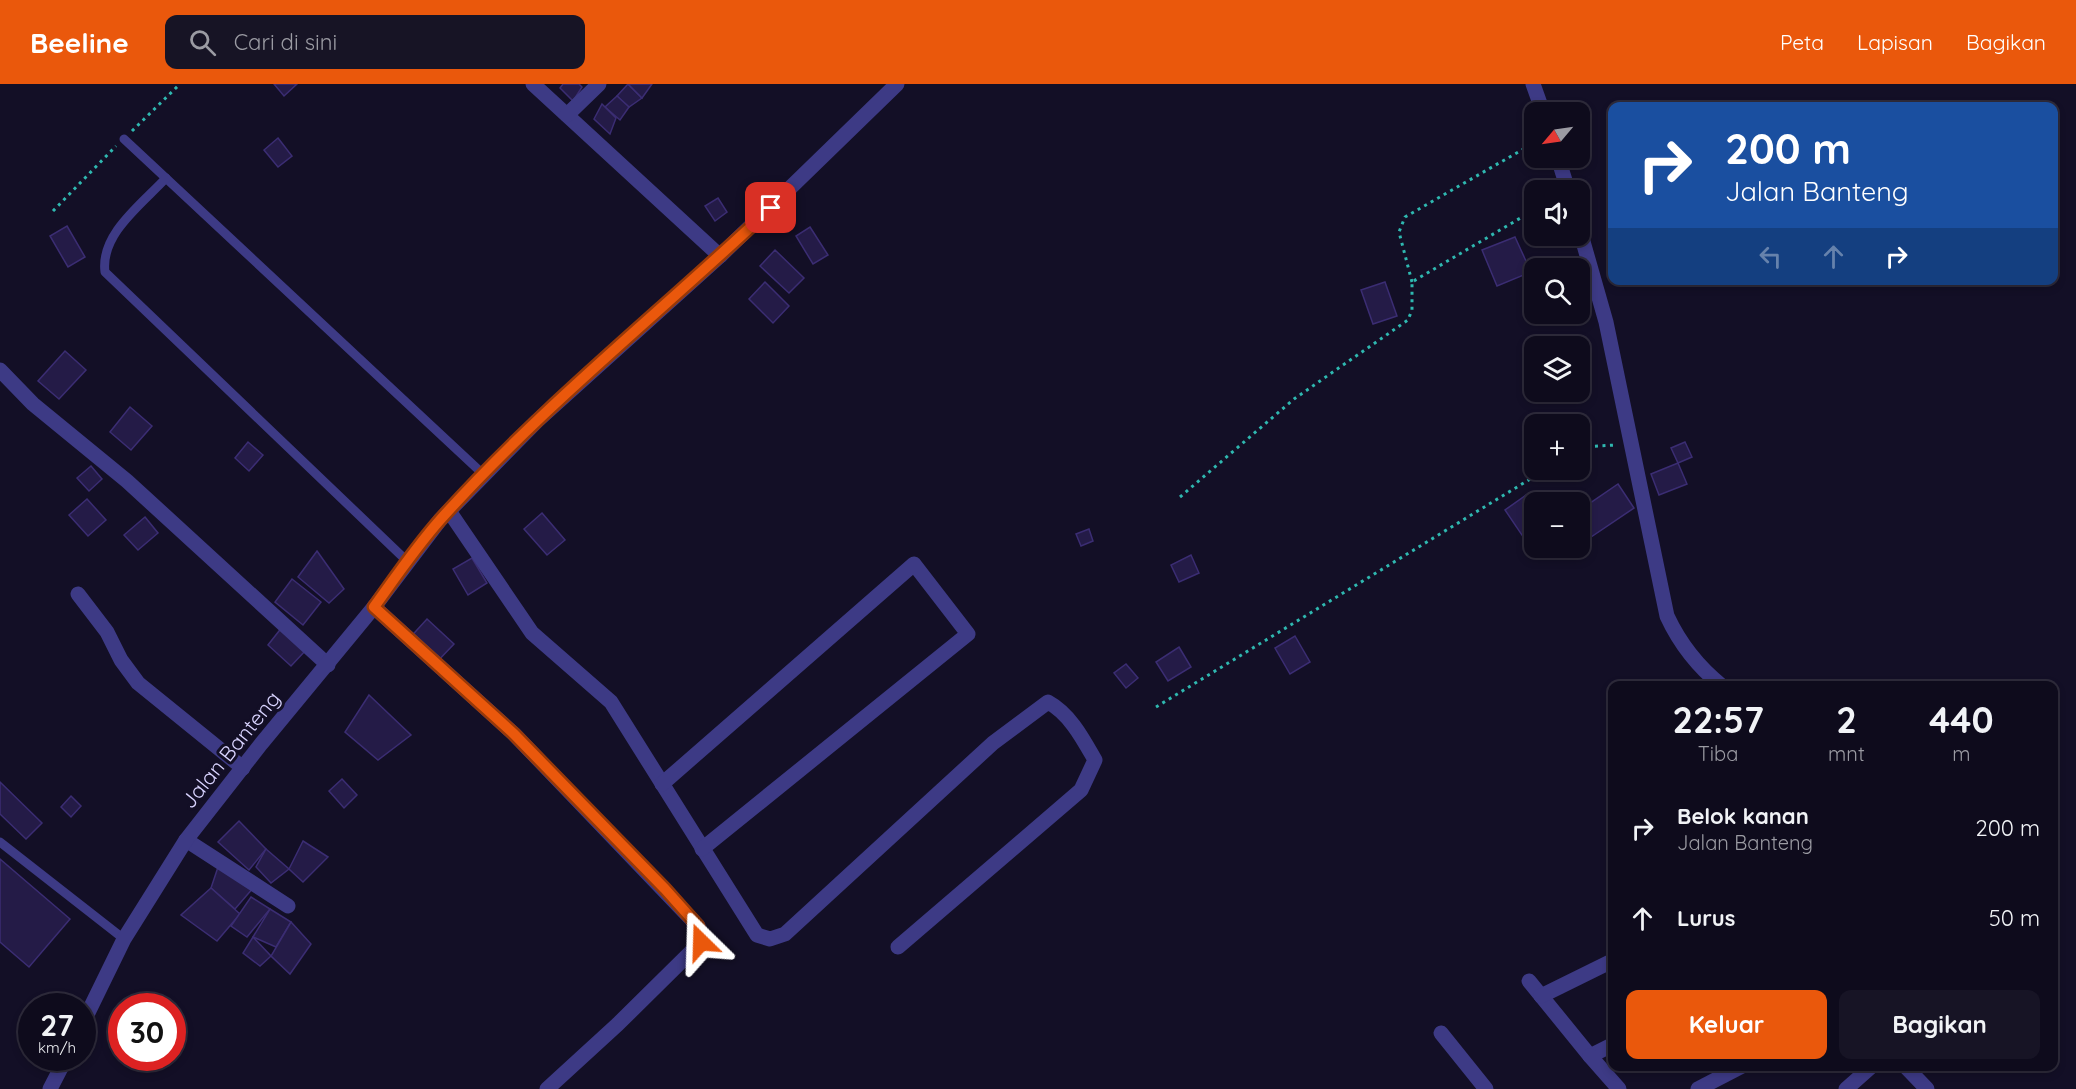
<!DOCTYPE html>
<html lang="id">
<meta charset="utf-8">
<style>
body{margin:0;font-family:Quicksand,sans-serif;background:#171425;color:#f1f3f6;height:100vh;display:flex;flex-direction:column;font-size:22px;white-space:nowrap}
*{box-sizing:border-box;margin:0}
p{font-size:20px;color:#9b9ba3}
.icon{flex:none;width:33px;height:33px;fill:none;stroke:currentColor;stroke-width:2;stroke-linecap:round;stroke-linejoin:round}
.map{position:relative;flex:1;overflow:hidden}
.details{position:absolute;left:1608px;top:597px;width:450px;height:390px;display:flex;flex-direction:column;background:#0e0b1c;border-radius:12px;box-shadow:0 3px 9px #0003,0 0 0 2px #2e2b3b}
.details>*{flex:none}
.top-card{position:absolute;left:1608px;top:18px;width:450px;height:183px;border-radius:12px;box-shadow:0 3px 9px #0003,0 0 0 2px #2e2b3b;background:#1a4fa0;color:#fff;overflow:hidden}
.needle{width:39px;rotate:241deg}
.controls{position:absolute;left:1524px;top:18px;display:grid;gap:12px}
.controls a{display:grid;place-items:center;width:66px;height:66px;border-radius:12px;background:#0e0b1c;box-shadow:0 3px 9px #0003,0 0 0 2px #2e2b3b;font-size:30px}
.speed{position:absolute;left:18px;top:909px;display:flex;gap:12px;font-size:30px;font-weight:700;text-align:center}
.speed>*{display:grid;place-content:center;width:78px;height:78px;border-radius:50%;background:#0e0b1c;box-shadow:0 3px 9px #0003,0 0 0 2px #2e2b3b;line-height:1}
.speed small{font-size:15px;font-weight:400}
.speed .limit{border:9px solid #d22;background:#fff;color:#111}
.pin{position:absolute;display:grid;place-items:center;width:51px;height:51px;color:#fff;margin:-26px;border-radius:12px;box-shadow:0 3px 9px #0006}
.me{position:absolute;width:66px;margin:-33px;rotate:338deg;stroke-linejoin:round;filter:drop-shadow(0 0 4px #0008)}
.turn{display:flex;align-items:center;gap:21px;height:126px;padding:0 18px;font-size:27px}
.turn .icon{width:78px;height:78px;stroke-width:2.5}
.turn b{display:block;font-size:42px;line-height:51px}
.lanes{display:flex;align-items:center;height:57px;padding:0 18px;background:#0003;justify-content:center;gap:30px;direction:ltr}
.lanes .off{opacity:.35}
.eta{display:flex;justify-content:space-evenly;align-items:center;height:102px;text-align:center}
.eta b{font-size:36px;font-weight:700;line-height:42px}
.primary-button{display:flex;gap:12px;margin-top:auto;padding:12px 18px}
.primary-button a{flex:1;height:69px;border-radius:12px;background:#ea580c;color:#fff;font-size:24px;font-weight:700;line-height:69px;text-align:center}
.primary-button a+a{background:#171425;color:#f1f3f6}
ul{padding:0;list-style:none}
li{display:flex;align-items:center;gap:18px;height:90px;padding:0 18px}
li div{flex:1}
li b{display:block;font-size:22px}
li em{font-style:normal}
header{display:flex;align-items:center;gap:36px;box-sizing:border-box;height:84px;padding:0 30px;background:#ea580c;color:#fff}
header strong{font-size:28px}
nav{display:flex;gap:33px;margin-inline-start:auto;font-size:21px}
.search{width:420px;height:54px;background:#171425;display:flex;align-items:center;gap:15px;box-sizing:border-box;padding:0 21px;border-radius:12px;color:#9b9ba3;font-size:22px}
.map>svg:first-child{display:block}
.building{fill:#241b47;stroke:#3b2d73;stroke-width:1.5}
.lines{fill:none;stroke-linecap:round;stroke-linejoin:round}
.path{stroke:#2fb8b0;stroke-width:3;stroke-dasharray:3 4.5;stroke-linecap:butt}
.service{stroke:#3d3a85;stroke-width:9}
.minor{stroke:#3d3a85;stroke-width:15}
.route-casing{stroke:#983908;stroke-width:15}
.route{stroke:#ea580c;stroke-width:10}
.labels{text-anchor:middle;stroke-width:6;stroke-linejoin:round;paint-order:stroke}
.street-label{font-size:21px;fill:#d9d4ff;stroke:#130f26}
</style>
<header>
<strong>Beeline</strong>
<div class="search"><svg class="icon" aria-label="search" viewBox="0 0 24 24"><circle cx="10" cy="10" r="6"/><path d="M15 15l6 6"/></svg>Cari di sini</div>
<nav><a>Peta</a><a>Lapisan</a><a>Bagikan</a></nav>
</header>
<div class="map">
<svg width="2076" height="1005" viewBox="0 0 2076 1005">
<rect width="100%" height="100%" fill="#130f26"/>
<g class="building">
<polygon points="274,0 297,0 284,12"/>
<polygon points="563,0 579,0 582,3 573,17 560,4"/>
<polygon points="628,0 642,14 629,23 617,12"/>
<polygon points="628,0 652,0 642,14"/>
<polygon points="617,12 629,23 620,36 605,23"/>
<polygon points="602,20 616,34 610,50 594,35"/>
<polygon points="278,54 292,72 278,83 264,66"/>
<polygon points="718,114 727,128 715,137 705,122"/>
<polygon points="67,142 85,173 68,183 50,152"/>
<polygon points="810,143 828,171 813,180 796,152"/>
<polygon points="1515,153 1531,188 1497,202 1482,166"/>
<polygon points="775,166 804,194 789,209 760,182"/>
<polygon points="765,198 789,222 773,239 749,215"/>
<polygon points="1385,198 1397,232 1373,240 1361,206"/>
<polygon points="65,267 86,286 59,315 38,297"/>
<polygon points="130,323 152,342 131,366 110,348"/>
<polygon points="248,358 263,371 249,387 235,374"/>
<polygon points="1685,358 1692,373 1678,379 1671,364"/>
<polygon points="1678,379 1687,400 1659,411 1651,390"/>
<polygon points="91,382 102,395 89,407 77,394"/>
<polygon points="1618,400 1634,424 1591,453 1580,436 1580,426"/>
<polygon points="1529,409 1535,418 1534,451 1526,457 1505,426"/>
<polygon points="87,415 106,436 88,452 69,431"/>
<polygon points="542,429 565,456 547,471 524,445"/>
<polygon points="145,433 158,449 138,466 124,451"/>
<polygon points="1089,445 1093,457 1081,462 1076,450"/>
<polygon points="317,467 344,505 329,519 298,493"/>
<polygon points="1191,471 1199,489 1179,498 1171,481"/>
<polygon points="472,474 487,499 468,511 453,485"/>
<polygon points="292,495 321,518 303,541 275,518"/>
<polygon points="427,535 454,560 433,582 406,558"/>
<polygon points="283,542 306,566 291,582 268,561"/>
<polygon points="1295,552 1310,578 1290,590 1275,564"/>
<polygon points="1179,563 1191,583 1168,597 1156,578"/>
<polygon points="1126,580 1138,594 1126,604 1114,589"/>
<polygon points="369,611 411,651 378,676 345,648"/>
<polygon points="342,695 357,711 344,724 329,707"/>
<polygon points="0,698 42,739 26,755 0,730"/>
<polygon points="71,712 81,722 71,733 61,723"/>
<polygon points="239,737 266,765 249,786 218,758"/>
<polygon points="303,757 328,773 303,798 289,785"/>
<polygon points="266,765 289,785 271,799 256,783"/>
<polygon points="0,775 70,835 29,883 0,858"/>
<polygon points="218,783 254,803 235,825 211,804"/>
<polygon points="211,804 240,830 217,857 181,831"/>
<polygon points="251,813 270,825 247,853 231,842"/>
<polygon points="270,825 291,838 276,863 253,853"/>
<polygon points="291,838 311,860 290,890 271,872"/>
<polygon points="253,853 271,872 260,882 243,869"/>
</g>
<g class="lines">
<g class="path">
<polyline points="132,47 180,0"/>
<polyline points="53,127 116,62"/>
<polyline points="1412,198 1399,148 1405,133 1534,59"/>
<polyline points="1580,363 1616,361"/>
<polyline points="1180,413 1294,315 1408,236 1412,226 1412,198 1534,126"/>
<polyline points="1156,623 1545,386"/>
</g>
<g class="service">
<polyline points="124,55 483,390"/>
<path d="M166,94C142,120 100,150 105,188L408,478"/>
<polyline points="0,758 124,855"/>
</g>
<g class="minor">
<polyline points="533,0 720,172"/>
<polyline points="1533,0 1543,28"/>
<polyline points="567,31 599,0"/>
<polyline points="1558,74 1568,106"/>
<path d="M1580,147L1606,238L1667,532C1680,560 1697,582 1722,602"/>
<polyline points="0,286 33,320 127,397 328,581"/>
<path d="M449,427L532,549L611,618L757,851L770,855L785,850L993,659L1048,618C1070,630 1083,655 1095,676L1081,706L898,863"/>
<polyline points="78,510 107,548 121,576 138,599 243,684"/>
<polyline points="374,523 514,650 698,842 701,858 618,940 547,1005"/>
<polyline points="662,700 914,480 968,550 702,765"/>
<polyline points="186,756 288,822"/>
<polyline points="1529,897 1590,972 1612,961"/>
<polyline points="1541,912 1612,877"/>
<polyline points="82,941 124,855 186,756 261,660 374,523 440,436 537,337 720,172 897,0"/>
<polyline points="1441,949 1486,1005"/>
<polyline points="1590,972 1619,1005"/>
<polyline points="1905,982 1927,1005"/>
<polyline points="50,1005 66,974"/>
<polyline points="1698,1005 1742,982"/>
<polyline points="1846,1005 1872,982"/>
</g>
</g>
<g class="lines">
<defs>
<path id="route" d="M701,858L698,842L665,805L514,650L374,523C395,494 416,463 440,436C541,323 661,228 771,124"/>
</defs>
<use href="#route" class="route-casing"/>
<use href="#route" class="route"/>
</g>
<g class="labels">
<g class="street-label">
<text transform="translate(231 666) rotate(-51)" y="7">Jalan Banteng</text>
</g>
</g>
</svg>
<div class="controls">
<a><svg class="needle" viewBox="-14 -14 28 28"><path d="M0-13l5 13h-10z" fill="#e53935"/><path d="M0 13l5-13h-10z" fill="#9b9ba3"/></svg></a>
<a><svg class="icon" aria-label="sound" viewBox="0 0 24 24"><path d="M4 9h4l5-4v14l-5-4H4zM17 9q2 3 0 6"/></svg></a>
<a><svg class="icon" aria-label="search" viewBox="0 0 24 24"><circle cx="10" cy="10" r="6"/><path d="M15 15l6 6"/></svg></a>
<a><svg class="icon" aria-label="layers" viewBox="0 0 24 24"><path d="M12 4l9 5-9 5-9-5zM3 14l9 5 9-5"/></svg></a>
<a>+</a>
<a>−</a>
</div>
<div class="speed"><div>27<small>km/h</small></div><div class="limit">30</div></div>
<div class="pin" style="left:771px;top:124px;background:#d93025"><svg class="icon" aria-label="arrive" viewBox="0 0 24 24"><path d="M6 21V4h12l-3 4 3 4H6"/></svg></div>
<svg class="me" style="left:701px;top:858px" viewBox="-20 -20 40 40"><path d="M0-17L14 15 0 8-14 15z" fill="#ea580c" stroke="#fff" stroke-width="4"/></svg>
<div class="top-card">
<div class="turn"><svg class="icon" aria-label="right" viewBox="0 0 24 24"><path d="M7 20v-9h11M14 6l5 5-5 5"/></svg><div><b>200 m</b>Jalan Banteng</div></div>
<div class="lanes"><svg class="icon off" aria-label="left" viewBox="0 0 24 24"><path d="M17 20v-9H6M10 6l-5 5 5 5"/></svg><svg class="icon off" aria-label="ahead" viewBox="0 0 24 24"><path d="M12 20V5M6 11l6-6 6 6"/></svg><svg class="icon" aria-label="right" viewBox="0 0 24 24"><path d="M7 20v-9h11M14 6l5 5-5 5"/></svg></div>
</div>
<section class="details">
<div class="eta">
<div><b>22:57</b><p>Tiba</p></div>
<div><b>2</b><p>mnt</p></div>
<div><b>440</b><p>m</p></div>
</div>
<ul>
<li><svg class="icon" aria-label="right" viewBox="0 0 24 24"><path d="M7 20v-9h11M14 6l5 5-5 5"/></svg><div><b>Belok kanan</b><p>Jalan Banteng</p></div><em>200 m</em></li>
<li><svg class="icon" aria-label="ahead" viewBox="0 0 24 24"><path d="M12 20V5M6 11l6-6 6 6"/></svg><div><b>Lurus</b></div><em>50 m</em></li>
</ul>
<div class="primary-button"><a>Keluar</a><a>Bagikan</a></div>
</section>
</div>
